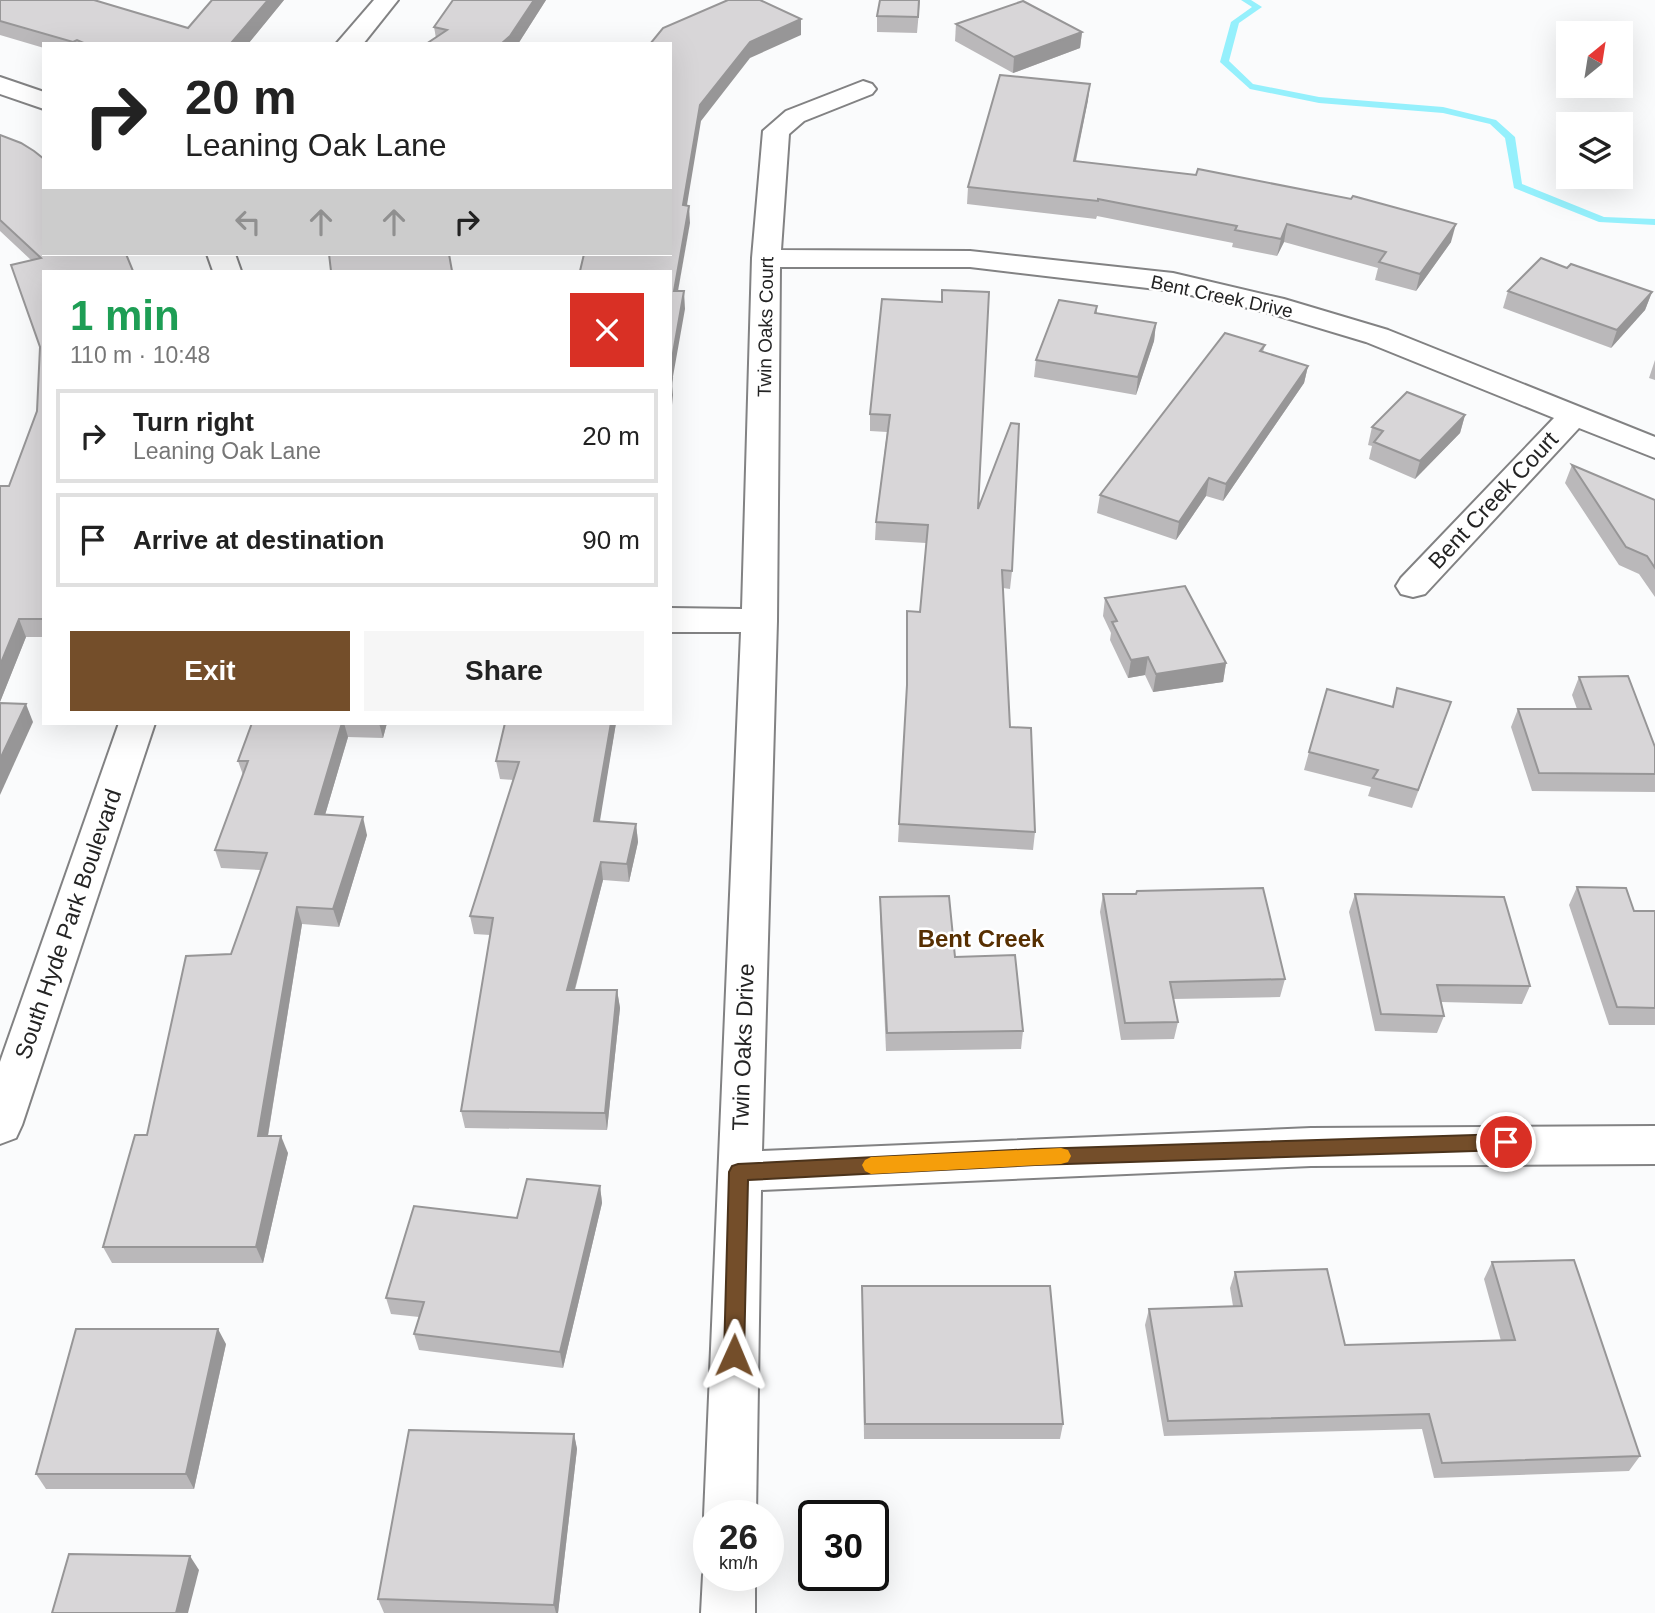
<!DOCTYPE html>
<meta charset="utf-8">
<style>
body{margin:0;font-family:Arial,sans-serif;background:#f6f6f6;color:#222;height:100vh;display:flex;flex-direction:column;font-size:26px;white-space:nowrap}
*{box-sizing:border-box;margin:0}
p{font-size:23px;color:#767676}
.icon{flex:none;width:38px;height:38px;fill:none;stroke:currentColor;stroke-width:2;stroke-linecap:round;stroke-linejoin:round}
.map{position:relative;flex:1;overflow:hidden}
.drawer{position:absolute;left:42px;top:270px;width:630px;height:455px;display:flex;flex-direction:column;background:#fff;border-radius:0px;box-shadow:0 7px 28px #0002}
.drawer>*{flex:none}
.banner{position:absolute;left:42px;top:42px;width:630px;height:214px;border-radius:0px;box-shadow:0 7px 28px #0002;background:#fff;color:#222;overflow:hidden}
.needle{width:46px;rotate:30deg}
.controls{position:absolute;left:1556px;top:21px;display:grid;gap:14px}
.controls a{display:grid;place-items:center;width:77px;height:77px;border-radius:0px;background:#fff;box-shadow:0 7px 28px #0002;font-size:35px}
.speed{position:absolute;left:693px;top:1500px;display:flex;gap:14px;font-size:35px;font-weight:700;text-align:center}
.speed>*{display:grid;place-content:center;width:91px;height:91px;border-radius:50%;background:#fff;box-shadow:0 7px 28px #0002;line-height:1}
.speed small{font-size:18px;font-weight:400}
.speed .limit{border:4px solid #111;border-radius:10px;background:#fff;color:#111}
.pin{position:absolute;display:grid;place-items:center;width:60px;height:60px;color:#fff;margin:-30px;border:4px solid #fff;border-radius:50%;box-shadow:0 2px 7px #0007}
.me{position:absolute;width:77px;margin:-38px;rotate:1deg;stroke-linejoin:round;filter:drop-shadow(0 0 5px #0008)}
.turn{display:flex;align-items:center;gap:24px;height:147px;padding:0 28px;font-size:32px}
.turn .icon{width:91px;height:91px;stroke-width:2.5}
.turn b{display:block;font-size:49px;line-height:60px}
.lanes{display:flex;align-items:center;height:66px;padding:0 28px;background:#0003;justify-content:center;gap:35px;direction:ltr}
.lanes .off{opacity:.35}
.round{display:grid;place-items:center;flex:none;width:74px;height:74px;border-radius:0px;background:#f6f6f6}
.headline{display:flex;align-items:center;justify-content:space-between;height:119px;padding:0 28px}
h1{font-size:42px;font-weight:800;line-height:52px;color:#1e9e55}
.button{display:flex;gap:14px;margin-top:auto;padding:14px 28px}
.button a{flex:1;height:80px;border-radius:0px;background:#744e2a;color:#fff;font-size:28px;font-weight:800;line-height:80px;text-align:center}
.button a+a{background:#f6f6f6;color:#222}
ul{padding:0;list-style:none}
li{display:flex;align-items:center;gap:21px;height:94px;margin:0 14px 10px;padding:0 14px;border:4px solid #e0e0e0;border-radius:0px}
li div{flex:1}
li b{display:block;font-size:26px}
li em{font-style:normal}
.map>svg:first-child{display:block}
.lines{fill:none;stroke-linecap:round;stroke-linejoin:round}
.stream{fill:#95f0fc;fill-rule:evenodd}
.minor-casing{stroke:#828283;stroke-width:4}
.minor{fill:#fff;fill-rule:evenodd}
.wall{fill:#bab8ba}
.shaded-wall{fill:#979697}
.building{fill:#d8d6d8;stroke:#979697;stroke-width:2}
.route{fill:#744e2a;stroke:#4b331b;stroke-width:2}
.slow{fill:#f59e0b}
.labels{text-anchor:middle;stroke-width:5;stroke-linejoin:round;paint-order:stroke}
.far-street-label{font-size:19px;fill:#242424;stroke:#fff}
.street-label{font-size:23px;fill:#242424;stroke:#fff}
.neighbourhood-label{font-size:24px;font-weight:bold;fill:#572f01;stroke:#fff}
</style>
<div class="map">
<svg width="1655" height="1613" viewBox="0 0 1655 1613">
<rect width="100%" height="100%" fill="#fafbfc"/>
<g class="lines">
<polygon class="stream" points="1241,0 1251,0 1262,7 1239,23 1229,61 1253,84 1319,97 1443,107 1496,120 1515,137 1522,184 1604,217 1655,219 1655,225 1599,222 1514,188 1505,138 1490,124 1443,113 1319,103 1250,89 1220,62 1231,22 1252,7"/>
<defs>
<g id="minor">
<polygon points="374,0 398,0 363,44 336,44"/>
<polygon points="0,77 44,92 44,109 0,94"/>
<polygon points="863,81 872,84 876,89 872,94 804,121 789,134 781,250 970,251 1173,273 1284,299 1388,330 1655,437 1655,458 1579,428 1425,594 1413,597 1401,594 1396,586 1401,578 1554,418 1366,342 1266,312 1173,291 970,267 780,267 777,621 762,1151 1311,1128 1655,1126 1655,1164 1311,1166 761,1190 756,1516 709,1516 709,1527 704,1516 741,632 670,632 670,608 742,609 752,258 763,131 786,111"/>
<polygon points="207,254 235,254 241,271 213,271"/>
<polygon points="119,723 155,723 22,1125 16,1138 0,1144 0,1062"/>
<polygon points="709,1560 709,1575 755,1575 755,1613 701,1613 703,1575"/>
</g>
</defs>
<use href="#minor" class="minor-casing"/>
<use href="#minor" class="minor"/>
</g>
<g class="wall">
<polygon points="0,0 188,28 212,0 284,0 248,44 44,44 44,48 0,35"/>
<polygon points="453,0 546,0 518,44 436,38 434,27"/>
<polygon points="880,0 920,0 917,33 877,32 877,16"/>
<polygon points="956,24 1082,32 1080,48 1013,73 955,41"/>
<polygon points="1088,100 1076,161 1451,242 1416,291 1375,280 1378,268 1284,242 1277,256 1232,247 1233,243 1097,216 1096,219 967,204 968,187"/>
<polygon points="0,135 21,143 44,271 44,637 26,637 0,702 0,486 9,486 37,411 40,348 31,260 0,231"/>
<polygon points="1508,291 1652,292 1645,310 1611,348 1503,308"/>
<polygon points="882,299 978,509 1012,571 1010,589 1003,588 1010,727 1035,832 1033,850 898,842 906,698 907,611 920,612 926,543 875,540 876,522 887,432 870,431 870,414"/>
<polygon points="1097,306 1097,313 1156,323 1154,341 1136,395 1034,377 1036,360"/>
<polygon points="1265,345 1263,352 1308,366 1304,383 1223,501 1206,496 1176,540 1097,513 1100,495"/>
<polygon points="1655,360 1655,380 1649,378"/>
<polygon points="1465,415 1460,433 1415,479 1369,459 1372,446 1368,445 1372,427"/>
<polygon points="1572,465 1655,500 1655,597 1639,574 1619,565 1565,483"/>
<polygon points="1105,598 1226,663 1223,682 1153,692 1145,675 1128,678 1110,640 1111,633 1103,616"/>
<polygon points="1579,677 1655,747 1655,792 1532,791 1511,727 1518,709 1577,709 1572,695"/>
<polygon points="1397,688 1445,720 1412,808 1368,796 1371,787 1304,770 1309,752 1392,707"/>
<polygon points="252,723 387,723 383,738 348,737 325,815 367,835 339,927 302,924 268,1136 288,1153 263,1263 112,1263 103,1247 147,1135 231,954 261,870 221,868 215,850 243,775 238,761"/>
<polygon points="505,723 616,723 599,821 636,824 638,842 629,882 603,880 575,990 617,990 620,1008 607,1130 465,1128 461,1111 490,935 474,934 470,916 513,780 500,779 496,761"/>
<polygon points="1577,887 1634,911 1655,911 1655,1025 1609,1025 1569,905"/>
<polygon points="1103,894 1285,979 1280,997 1173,999 1178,1022 1174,1039 1121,1040 1100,912"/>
<polygon points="1355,894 1530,986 1522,1004 1441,1002 1444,1016 1437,1033 1375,1031 1349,912"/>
<polygon points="880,897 955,957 1023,1031 1021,1049 886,1051 880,915"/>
<polygon points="600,1186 602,1203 563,1368 419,1350 414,1334 419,1317 391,1314 386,1298 517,1218"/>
<polygon points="1492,1262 1640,1456 1629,1471 1434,1478 1422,1429 1164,1436 1145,1325 1149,1309 1233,1306 1230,1288 1235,1272 1345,1345 1501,1341 1484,1279"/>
<polygon points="862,1286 1063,1424 1060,1439 864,1439"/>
<polygon points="226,1344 194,1489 46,1489 36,1474"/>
<polygon points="574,1434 577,1449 558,1613 384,1613 378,1599"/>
</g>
<g class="shaded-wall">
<polygon points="268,0 284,0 248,44 233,44 232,42"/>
<polygon points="534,0 546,0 518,44 501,44"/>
<polygon points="801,19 801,35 750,58 701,121 684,223 683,205 700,105 750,42"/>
<polygon points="1082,32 1080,48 1013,73 1014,57"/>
<polygon points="1090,84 1088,100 1072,178 1074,161"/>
<polygon points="689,206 690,223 675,308 674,291"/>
<polygon points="1287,224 1284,242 1277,256 1281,239"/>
<polygon points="1456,224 1451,242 1416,291 1420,274"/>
<polygon points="684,291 685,309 672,382 673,395 670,425 670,370"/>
<polygon points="1652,292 1645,310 1611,348 1617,330"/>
<polygon points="1156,323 1154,341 1136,395 1138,377"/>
<polygon points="1308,366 1304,383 1223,501 1226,484"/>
<polygon points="1465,415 1460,433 1415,479 1420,461"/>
<polygon points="1209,478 1206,496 1176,540 1179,522"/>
<polygon points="19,619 26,637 0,702 0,665"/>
<polygon points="1148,657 1145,675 1128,678 1131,660"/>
<polygon points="1226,663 1223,682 1153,692 1156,674"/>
<polygon points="26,704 33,722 0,795 0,759"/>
<polygon points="342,723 344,723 348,737 320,832 315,814"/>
<polygon points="379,723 387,723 383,738"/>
<polygon points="611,723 616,723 597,839 594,821"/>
<polygon points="363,817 367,835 339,927 333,909"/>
<polygon points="636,824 638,842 629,882 627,864"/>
<polygon points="601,862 603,880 570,1007 567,990"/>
<polygon points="297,907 302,924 265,1153 258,1136"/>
<polygon points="617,990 620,1008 607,1130 605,1113"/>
<polygon points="281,1136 288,1153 263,1263 256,1247"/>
<polygon points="600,1186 602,1203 563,1368 560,1352"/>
<polygon points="218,1329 226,1344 194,1489 186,1474"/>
<polygon points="574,1434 577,1449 558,1613 556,1613 554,1605"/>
<polygon points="190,1556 199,1570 188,1613 176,1613"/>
</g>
<g class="building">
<polygon points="0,0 94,0 188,28 212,0 268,0 232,42 239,44 86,44 77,40 73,42 0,21"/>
<polygon points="453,0 534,0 510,36 501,44 426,44 447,30 434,27"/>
<polygon points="728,0 760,0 801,19 750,42 700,105 683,205 689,206 674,291 684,291 670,370 670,271 580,271 584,254 670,254 670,44 650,44 663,28"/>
<polygon points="880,0 919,0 918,17 877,16"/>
<polygon points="1023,1 1082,32 1014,57 956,24"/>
<polygon points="1000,75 1090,84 1074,161 1196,175 1198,169 1351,199 1353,196 1456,224 1420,274 1379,262 1386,252 1287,224 1281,239 1235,230 1237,226 1098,199 1098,201 968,187"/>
<polygon points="0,135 21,143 34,151 44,159 44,254 126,254 133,271 44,271 44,619 19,619 0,665 0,486 9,486 37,411 40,347 11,265 41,258 0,220"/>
<polygon points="329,254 449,254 452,271 331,271"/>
<polygon points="1541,258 1567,268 1571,264 1652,292 1617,330 1508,291"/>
<polygon points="942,290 989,292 978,509 1011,423 1019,424 1012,571 1002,570 1010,727 1031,728 1035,832 899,824 907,685 907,611 920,612 928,525 876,522 890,415 870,414 882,299 942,302"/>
<polygon points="1059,300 1097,306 1095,313 1156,323 1138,377 1036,360"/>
<polygon points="1225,333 1265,345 1260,351 1308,366 1226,484 1209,478 1179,522 1100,495"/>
<polygon points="670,378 672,378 670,395"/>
<polygon points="1407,392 1465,415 1420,461 1374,442 1383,431 1372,427"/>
<polygon points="1572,465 1655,500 1655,568 1647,556 1626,547"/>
<polygon points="1185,586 1226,663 1156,674 1148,657 1131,660 1112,622 1117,621 1105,598"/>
<polygon points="1628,676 1655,747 1655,774 1539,773 1518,709 1591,709 1579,677"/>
<polygon points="1397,688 1451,702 1418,790 1373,778 1378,770 1309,752 1327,689 1393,707"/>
<polygon points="0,703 26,704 0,759"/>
<polygon points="252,723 342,723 315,814 363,817 333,909 297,907 258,1136 281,1136 256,1247 103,1247 135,1135 147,1135 186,956 231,954 267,853 215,850 248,761 238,761"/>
<polygon points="505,723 611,723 594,821 636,824 627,864 601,862 567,990 617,990 605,1113 461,1111 493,918 470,916 519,762 496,761"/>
<polygon points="1577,887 1626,888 1634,911 1655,911 1655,1008 1617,1007"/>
<polygon points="1263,888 1285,979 1170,982 1178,1022 1125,1023 1103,894 1136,894 1137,891"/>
<polygon points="1355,894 1504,897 1530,986 1437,985 1444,1016 1381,1014"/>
<polygon points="949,896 955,957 1015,955 1023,1031 887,1033 880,897"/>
<polygon points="527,1179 600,1186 560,1352 414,1334 424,1302 386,1298 414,1206 517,1218"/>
<polygon points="1574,1260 1640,1456 1442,1463 1429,1414 1168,1421 1149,1309 1242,1306 1235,1272 1327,1269 1345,1345 1515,1340 1492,1262"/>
<polygon points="862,1286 1050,1286 1063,1424 865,1424"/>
<polygon points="76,1329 218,1329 186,1474 36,1474"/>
<polygon points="409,1430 574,1434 554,1605 378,1599"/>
<polygon points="69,1554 190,1556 176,1613 52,1613"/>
</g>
<polygon class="route" points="1506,1134 1512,1136 1515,1142 1512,1148 1506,1150 1035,1165 748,1180 744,1355 741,1362 734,1365 727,1362 724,1355 729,1172 732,1166 738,1164 1035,1149"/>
<polygon class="slow" points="1061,1148 1068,1150 1071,1156 1068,1162 1061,1164 871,1174 865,1171 862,1165 865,1160 871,1157"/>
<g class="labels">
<g class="far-street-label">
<text transform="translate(1222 296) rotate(12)" y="7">Bent Creek Drive</text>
<text transform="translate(765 327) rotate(-89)" y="7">Twin Oaks Court</text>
</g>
<g class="street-label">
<text transform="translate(1493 500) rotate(-47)" y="8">Bent Creek Court</text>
<text transform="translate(68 924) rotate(-71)" y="8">South Hyde Park Boulevard</text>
<text transform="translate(743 1047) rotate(-88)" y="8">Twin Oaks Drive</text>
</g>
<g class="neighbourhood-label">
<text x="981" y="947">Bent Creek</text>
</g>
</g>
</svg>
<div class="controls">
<a><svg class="needle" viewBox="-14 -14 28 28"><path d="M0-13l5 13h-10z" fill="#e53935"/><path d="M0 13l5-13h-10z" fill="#767676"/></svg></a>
<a><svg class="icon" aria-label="layers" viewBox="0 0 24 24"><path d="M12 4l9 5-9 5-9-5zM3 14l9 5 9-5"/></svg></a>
</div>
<div class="speed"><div>26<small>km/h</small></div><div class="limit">30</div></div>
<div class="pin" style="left:1506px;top:1142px;background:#d93025"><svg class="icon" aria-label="arrive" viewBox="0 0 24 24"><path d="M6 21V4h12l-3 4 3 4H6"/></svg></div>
<svg class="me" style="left:734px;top:1355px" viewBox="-20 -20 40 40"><path d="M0-17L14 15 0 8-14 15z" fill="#744e2a" stroke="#fff" stroke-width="4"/></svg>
<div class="banner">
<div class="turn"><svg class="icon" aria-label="right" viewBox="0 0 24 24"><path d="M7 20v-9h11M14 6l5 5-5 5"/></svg><div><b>20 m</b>Leaning Oak Lane</div></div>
<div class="lanes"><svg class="icon off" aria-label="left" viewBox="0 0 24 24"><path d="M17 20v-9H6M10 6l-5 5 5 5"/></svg><svg class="icon off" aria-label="ahead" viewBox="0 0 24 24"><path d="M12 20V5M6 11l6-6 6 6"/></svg><svg class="icon off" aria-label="ahead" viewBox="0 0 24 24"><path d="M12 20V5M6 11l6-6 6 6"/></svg><svg class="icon" aria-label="right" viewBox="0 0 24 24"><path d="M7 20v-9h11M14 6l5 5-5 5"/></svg></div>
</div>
<section class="drawer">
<div class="headline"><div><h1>1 min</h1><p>110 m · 10:48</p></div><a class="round" style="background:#d93025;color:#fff"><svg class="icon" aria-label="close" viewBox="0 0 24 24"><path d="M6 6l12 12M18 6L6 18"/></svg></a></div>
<ul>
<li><svg class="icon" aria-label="right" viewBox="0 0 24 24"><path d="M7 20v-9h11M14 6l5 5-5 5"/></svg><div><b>Turn right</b><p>Leaning Oak Lane</p></div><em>20 m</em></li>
<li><svg class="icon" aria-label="arrive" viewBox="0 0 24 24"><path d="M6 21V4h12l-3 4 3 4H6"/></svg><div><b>Arrive at destination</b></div><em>90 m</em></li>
</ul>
<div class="button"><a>Exit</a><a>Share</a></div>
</section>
</div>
